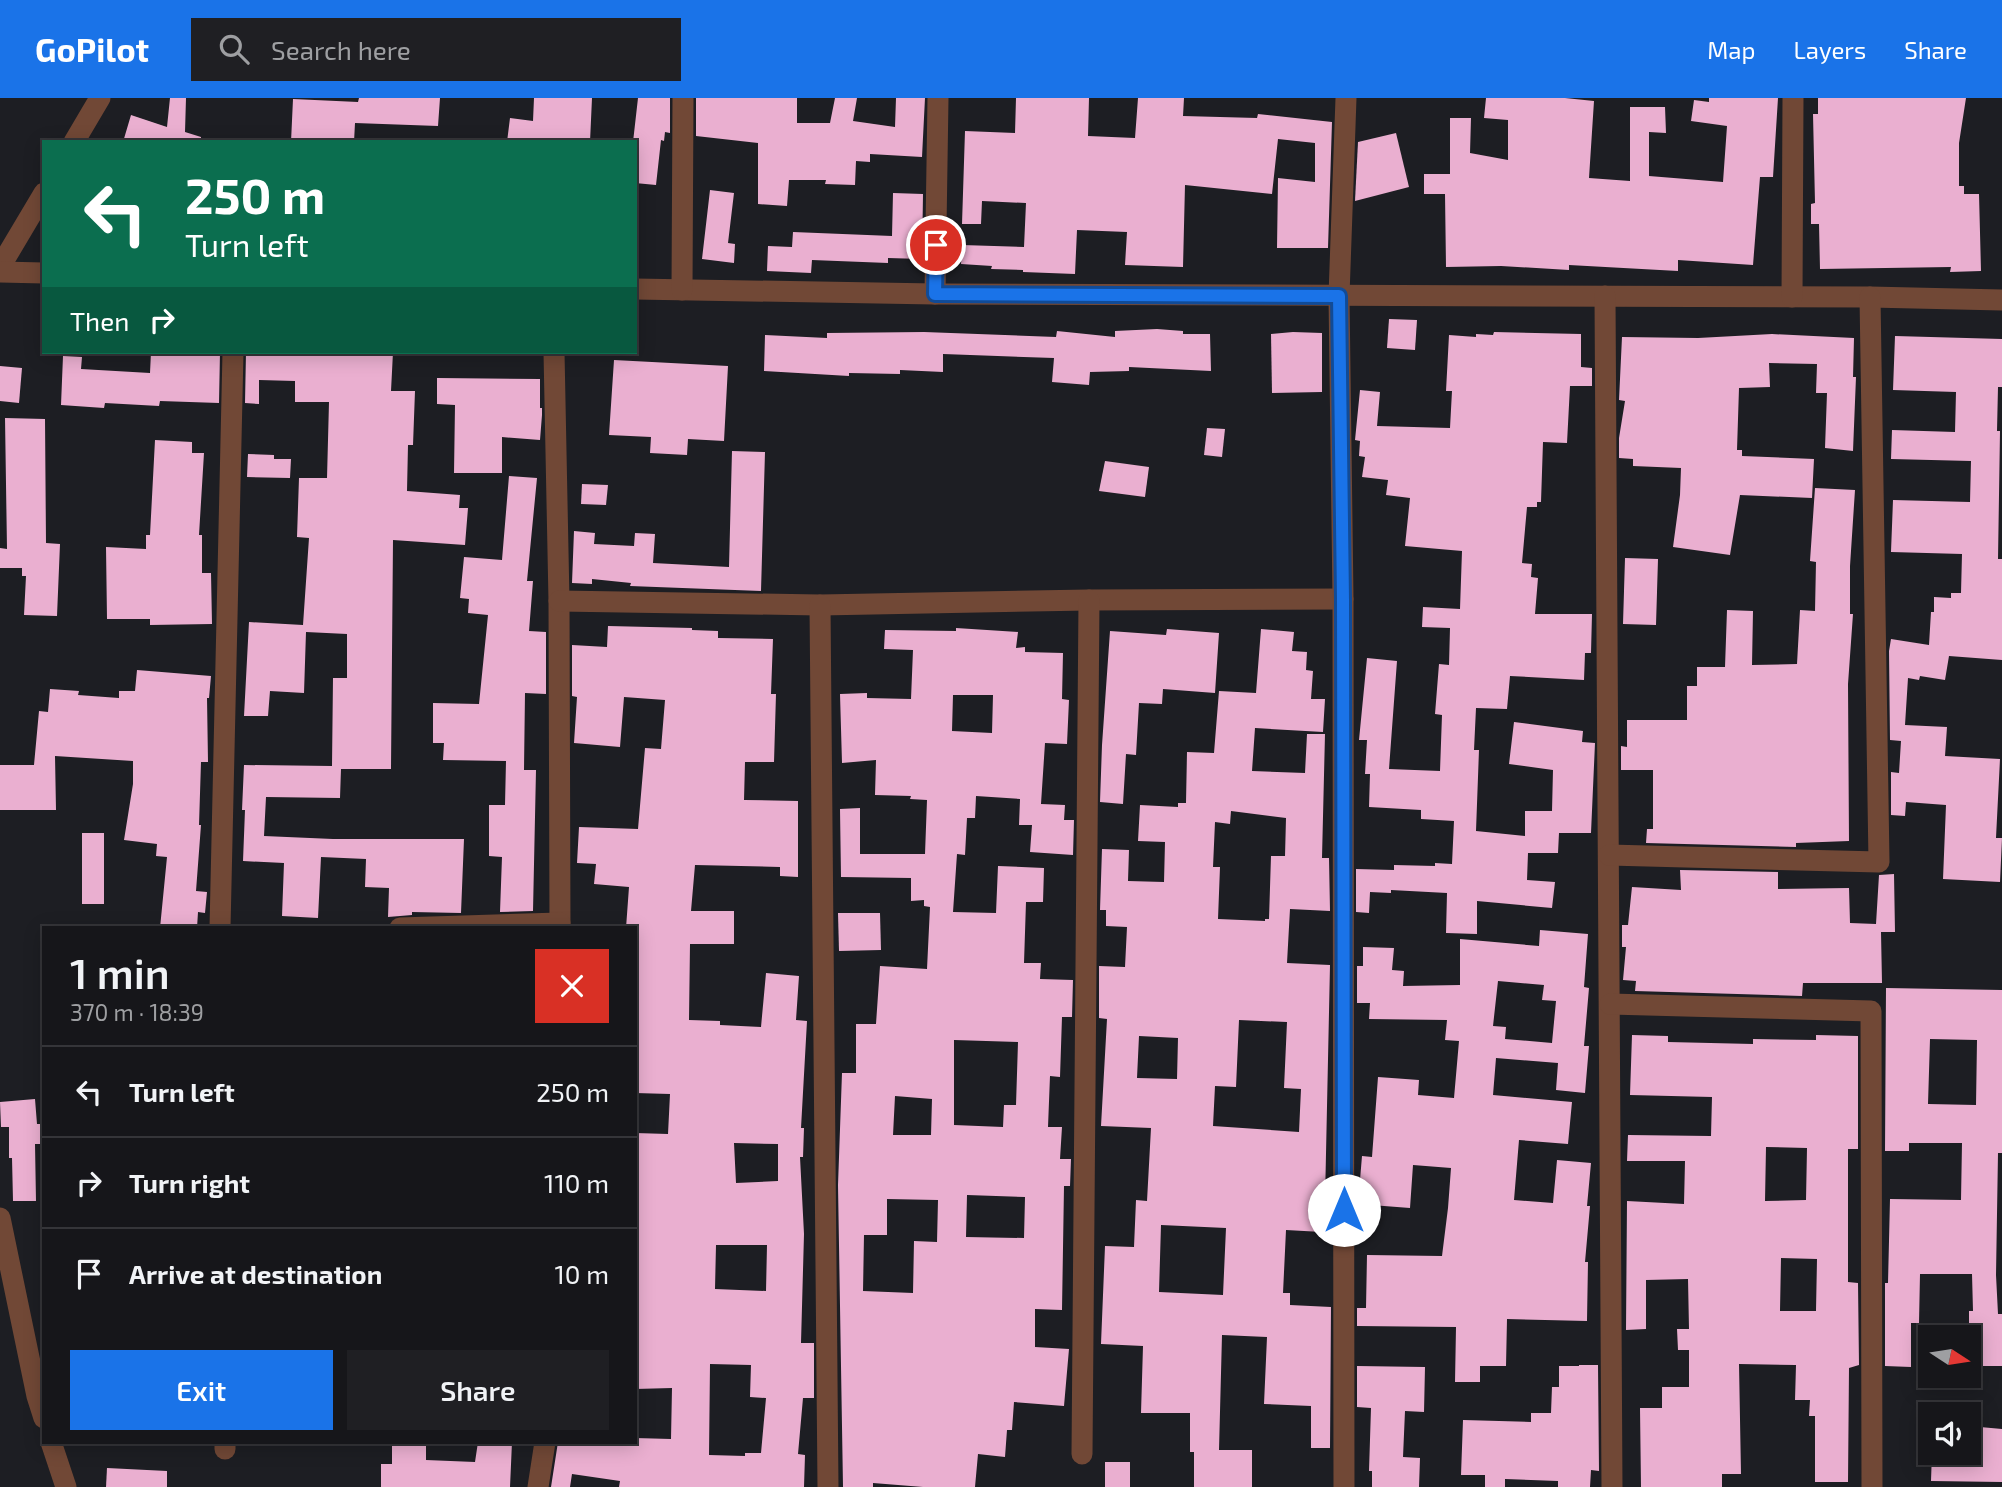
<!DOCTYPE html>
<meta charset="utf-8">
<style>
body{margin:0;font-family:"Exo 2",sans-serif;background:#1f1f23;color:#f1f3f6;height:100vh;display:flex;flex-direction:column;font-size:26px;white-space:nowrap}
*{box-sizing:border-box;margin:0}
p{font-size:23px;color:#9e9fa2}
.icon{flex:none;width:38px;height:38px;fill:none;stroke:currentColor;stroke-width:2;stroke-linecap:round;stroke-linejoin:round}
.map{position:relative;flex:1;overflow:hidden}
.side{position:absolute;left:42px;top:828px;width:595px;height:518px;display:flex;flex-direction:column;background:#16161a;border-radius:0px;box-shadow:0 4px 18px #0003,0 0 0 2px #353539}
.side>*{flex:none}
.hud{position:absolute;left:42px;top:42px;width:595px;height:214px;border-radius:0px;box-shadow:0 4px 18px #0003,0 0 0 2px #353539;background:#0b6e4f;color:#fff;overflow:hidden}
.needle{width:46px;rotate:102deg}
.buttons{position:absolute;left:1918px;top:1227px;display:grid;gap:14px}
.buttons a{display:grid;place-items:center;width:63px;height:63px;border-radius:0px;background:#16161a;box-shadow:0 4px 18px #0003,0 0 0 2px #353539;font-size:35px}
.pin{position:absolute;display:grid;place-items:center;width:60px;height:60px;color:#fff;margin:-30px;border:4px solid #fff;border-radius:50%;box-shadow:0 2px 7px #0007}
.me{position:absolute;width:77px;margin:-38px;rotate:0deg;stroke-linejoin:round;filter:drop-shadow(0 0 5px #0008)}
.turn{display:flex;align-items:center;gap:24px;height:147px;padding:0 28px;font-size:32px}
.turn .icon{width:91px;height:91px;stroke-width:2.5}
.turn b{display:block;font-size:49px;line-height:60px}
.then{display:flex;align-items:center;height:66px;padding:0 28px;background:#0003;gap:14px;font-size:26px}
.round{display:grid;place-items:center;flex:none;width:74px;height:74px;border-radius:0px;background:#1f1f23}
.head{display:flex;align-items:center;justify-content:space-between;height:119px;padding:0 28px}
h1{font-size:42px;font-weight:600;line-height:52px}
.cta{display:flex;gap:14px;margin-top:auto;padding:14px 28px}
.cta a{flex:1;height:80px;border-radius:0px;background:#1a73e8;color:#fff;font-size:28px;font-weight:600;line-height:80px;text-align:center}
.cta a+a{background:#1f1f23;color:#f1f3f6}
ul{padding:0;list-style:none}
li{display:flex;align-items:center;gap:21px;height:91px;padding:0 28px;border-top:2px solid #353539}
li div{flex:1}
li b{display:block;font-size:26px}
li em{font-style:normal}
header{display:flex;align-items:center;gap:42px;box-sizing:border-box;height:98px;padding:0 35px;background:#1a73e8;color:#fff}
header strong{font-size:33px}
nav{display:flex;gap:38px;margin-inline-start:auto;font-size:24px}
.search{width:490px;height:63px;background:#1f1f23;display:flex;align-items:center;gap:18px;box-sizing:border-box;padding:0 24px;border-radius:0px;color:#9e9fa2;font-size:26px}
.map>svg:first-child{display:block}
.building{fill:#eaafd0;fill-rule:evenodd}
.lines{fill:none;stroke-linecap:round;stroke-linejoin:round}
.street{stroke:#714836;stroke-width:21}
.route-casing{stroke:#114b97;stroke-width:18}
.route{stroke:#1a73e8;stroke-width:12}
</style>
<header>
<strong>GoPilot</strong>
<div class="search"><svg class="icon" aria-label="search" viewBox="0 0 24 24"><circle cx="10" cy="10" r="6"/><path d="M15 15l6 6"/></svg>Search here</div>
<nav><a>Map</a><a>Layers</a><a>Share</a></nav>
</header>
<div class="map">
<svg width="2002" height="1389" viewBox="0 0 2002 1389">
<rect width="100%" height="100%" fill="#1d1e23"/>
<g class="building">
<polygon points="170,0 186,0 185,34 201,39 201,44 123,44 131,17 167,29"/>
<polygon points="359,0 440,0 438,28 355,25 354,44 291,44 293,1 358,4"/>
<polygon points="534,0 592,0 590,44 507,44 510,20 533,23"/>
<polygon points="638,0 670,0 670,35 665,34 664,43 661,42 656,87 635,85 635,44 633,44"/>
<polygon points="696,0 797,0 797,25 830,25 835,0 857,0 853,23 895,29 896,0 925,0 922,59 870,56 870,64 856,63 855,87 825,86 826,82 789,82 787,108 758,106 758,45 696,38"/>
<polygon points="1016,0 1089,0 1088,38 1135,40 1138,0 1184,0 1183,18 1257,20 1258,16 1332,24 1328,150 1277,150 1278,80 1315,84 1315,45 1278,41 1272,96 1185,87 1183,169 1125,167 1127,134 1077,132 1075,176 1023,174 1023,172 991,171 992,168 961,166 962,147 1024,149 1026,105 982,103 981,126 962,126 965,33 1015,35"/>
<polygon points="1486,0 1565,0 1594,3 1589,80 1630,83 1630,9 1665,9 1666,35 1649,34 1649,78 1723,84 1727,28 1691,23 1694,2 1709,4 1709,0 1778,0 1773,79 1760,79 1753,167 1678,162 1678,173 1569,167 1569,172 1501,168 1446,169 1445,96 1424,96 1424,76 1450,76 1450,20 1471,20 1470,55 1508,62 1508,22 1484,20"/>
<polygon points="1818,0 1966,0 1959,45 1959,88 1964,88 1964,96 1979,96 1981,173 1950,174 1951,169 1820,171 1819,126 1811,126 1811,106 1815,105 1813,16 1818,16"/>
<polygon points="1396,35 1409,89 1355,103 1358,44"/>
<polygon points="710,92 734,95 728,145 735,146 734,165 702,161"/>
<polygon points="893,95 923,96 922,161 888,160 888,165 812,162 811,175 767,173 768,148 792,149 793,134 892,138"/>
<polygon points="1389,221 1417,222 1415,252 1387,250"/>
<polygon points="1157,231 1183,233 1183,236 1210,236 1211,273 1129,269 1129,273 1090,274 1089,287 1052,284 1054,260 943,256 943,274 900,272 900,276 849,275 849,278 764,273 765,237 827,240 827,235 924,234 1056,239 1057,233 1115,239 1115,233"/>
<polygon points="1293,234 1322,235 1322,294 1272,295 1271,236"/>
<polygon points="1494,234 1581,236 1581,269 1592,270 1592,288 1570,288 1567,345 1543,344 1541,404 1537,404 1537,409 1527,409 1522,465 1532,466 1531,479 1538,480 1535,516 1592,516 1591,555 1585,555 1584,582 1510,578 1507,611 1476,610 1474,652 1479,652 1476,733 1525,738 1525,713 1552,713 1553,672 1509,666 1514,624 1583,633 1582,644 1595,645 1591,735 1559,735 1558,755 1528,755 1527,782 1555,784 1552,810 1477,803 1477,836 1446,835 1447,795 1391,792 1391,795 1370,794 1369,815 1356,814 1356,771 1394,772 1394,767 1435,768 1435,765 1452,766 1454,723 1421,721 1421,712 1369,709 1370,676 1365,676 1367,642 1359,642 1367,560 1397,563 1389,671 1440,673 1442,617 1435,616 1439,566 1449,567 1450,530 1422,529 1423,509 1460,511 1462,453 1405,448 1410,400 1386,397 1388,382 1362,379 1365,359 1359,358 1360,343 1355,342 1360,292 1380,294 1377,328 1450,330 1452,293 1446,293 1449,237 1476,239 1476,236 1493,237"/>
<polygon points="1772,236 1854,240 1853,279 1856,279 1853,353 1825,350 1827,295 1816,295 1817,266 1769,265 1770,289 1739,290 1737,352 1742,352 1742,358 1814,361 1812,400 1740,397 1730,457 1673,449 1680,397 1681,370 1633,368 1633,361 1619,360 1619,340 1625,303 1619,302 1622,239 1698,240"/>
<polygon points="1895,238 2002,241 2002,289 1998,289 1997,333 2000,333 1998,461 2002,461 2002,562 1949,558 1945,582 1920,578 1919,582 1908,580 1905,627 1947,629 1945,658 2000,661 1996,740 2002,740 2000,784 1943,781 1946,707 1906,704 1905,718 1891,717 1891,674 1899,675 1901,643 1890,642 1889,553 1891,541 1929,547 1931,514 1934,514 1934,499 1951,500 1951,495 1961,495 1962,456 1891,454 1893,402 1970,404 1971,363 1891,361 1892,332 1955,334 1956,294 1893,292"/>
<polygon points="151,254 220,254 219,305 160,303 159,308 105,305 104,310 61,307 63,258 82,259 81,271 150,275"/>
<polygon points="246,254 393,254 391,293 415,293 413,347 408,347 407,393 460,397 459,410 468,410 465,447 393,442 391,671 341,671 340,700 266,699 264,738 333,741 464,741 461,815 412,814 412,817 388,819 389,790 365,789 366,761 321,759 318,820 282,818 284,765 243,763 245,712 242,712 244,667 332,668 333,580 347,580 347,536 306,534 304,595 270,593 268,618 244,618 249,524 303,527 309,440 297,439 299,380 327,380 329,304 295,304 295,283 259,282 259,306 245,305"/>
<polygon points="614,262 728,268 724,343 688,341 687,357 650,355 651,339 609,337"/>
<polygon points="0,268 22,270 19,305 0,303"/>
<polygon points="437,280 540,281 540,310 542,310 542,317 540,342 502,339 502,375 454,375 455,307 437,306"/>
<polygon points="5,320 45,321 46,445 60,446 57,518 24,517 26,478 22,478 22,470 0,470 0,450 7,451"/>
<polygon points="1207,330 1225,331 1222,359 1204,357"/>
<polygon points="155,342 192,344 192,355 204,355 199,437 202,437 202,475 211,475 212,526 150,527 150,521 107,521 106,449 146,451 146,437 150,437"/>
<polygon points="732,353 765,354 761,493 630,488 631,485 592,481 592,486 572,485 574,433 595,435 594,446 634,448 635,435 655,436 653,465 729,469"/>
<polygon points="248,356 274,357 274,361 291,361 290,380 247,379"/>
<polygon points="1105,363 1149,369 1145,399 1099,393"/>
<polygon points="509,378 537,380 527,483 533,483 529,533 546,534 546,596 525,595 524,672 536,672 533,813 500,814 502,759 489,758 489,707 505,707 506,663 443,662 444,645 433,645 433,605 479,606 488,517 468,515 469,501 460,500 464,459 502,462"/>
<polygon points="582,386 608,387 606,407 581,406"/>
<polygon points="1815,390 1855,392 1850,468 1850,516 1853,516 1848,586 1849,743 1796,745 1796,749 1646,745 1647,731 1653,731 1653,672 1621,672 1621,648 1627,649 1627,622 1687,622 1687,588 1697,588 1697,569 1725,569 1727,512 1753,513 1752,567 1797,566 1800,512 1815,513 1816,464 1810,463"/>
<polygon points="1625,460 1658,461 1656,527 1623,526"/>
<path d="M608,528L692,530V532L718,533V540L773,541L771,596H776L774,664H745L744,702L798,703V779L780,778V769L695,767L691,813H734V846H690L689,922L720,923V927L761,929L766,875L799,878L796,922L807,923L801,1030H804L803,1059H800L804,1136L801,1245H814V1300H803L798,1356L805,1357L804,1389H619L620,1383L572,1376L570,1389H551L558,1344H635V1340L671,1341L672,1290L635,1291V1035L668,1036L670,996L635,995V830H626L629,789L594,786L596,766L577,765L579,729L638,731L645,650L661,651L665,602L624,599L620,649L574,645L577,599L572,598V547L607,549ZM734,1045L778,1046V1083L736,1085ZM716,1147H767L766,1193L715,1191ZM710,1266L751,1267L750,1299L766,1300L761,1355H745V1358L709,1357Z"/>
<path d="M956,530L1018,534L1016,550L1025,549V554L1063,555L1062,601L1069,602L1067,646L1045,645L1041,706L1065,707L1064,722H1074L1073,757L1030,754L1032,727H1019L1020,701L976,698L975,720H967L965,757L957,756L953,814L996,815L998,768L1044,770L1043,804H1026L1024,865H1041L1040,881L1073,882L1072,919H1062L1060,979L1050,978L1048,1029H1062L1060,1061H1071L1070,1088H1064L1062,1212L1035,1211V1249L1069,1251L1064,1308L1014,1304L1012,1332H1007L1005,1359L978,1356L975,1389H923L873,1385V1389H843L838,1087L842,975H856V926H876L880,868L927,871L930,809L924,808V802L911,803V780L841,779L840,711L860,710V756H925L927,702L910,701L911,698L875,697L876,662L842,665L840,596L867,595V600L911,601L913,552L884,551L885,532L956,533ZM953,597H993L992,635L952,633ZM954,942L1018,944L1016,1007H1004L1003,1029L954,1027ZM895,998L932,1001L931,1037H893ZM967,1097L1025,1099L1024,1140L966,1139ZM887,1101L938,1102L937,1144L914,1143L913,1195L863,1193L864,1137H887Z"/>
<polygon points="1167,531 1219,535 1215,595 1163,591 1162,606 1139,605 1136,657 1126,656 1123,706 1100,704 1102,647 1110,533 1166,537"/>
<path d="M1261,531L1294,534L1292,553L1307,554L1306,572L1313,573L1311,601H1325L1323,634L1255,630L1252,673L1305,675L1307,636H1325L1322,760H1329L1330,813L1290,811L1287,865L1330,867L1325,1103H1323L1322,1134L1286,1132L1283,1195H1290V1207L1331,1209L1330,1350H1311V1308L1264,1306L1267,1239L1222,1237L1219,1352H1252V1389H1194V1354H1190V1315H1141L1143,1248L1101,1246L1105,1148L1134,1149L1136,1102L1147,1103L1151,1030L1101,1028L1107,921L1099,920V868L1125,869L1127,829L1106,828V812H1100L1102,751L1129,752L1128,783L1164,784L1165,744L1138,743L1140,707L1178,709V705H1186L1187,654L1214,655L1219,593L1256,595ZM1231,713L1286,720L1285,758H1271L1269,821H1265V823L1218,821L1220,769H1213L1215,724L1230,726ZM1239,922L1287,924L1284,990L1301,991L1299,1034L1213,1028L1215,988L1236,989ZM1139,938L1178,940L1177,981L1137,980ZM1161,1127L1226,1130L1223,1197L1159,1194Z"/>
<polygon points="137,572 211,578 209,600 207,600 208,664 201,664 199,727 201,727 196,793 207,794 205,815 198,814 197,830 160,830 167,759 156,758 157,746 124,742 133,686 133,663 55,658 56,712 0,712 0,667 34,667 39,613 48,614 50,591 79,593 78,597 119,600 119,593 135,593"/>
<rect x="82" y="735" width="22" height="71"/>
<polygon points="1680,772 1778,774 1778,791 1849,790 1850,825 1876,826 1879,777 1894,776 1895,834 1881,834 1882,885 1803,885 1802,898 1635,893 1636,883 1623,882 1626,849 1622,849 1622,827 1628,827 1632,789 1681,792"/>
<polygon points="838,815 880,815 881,852 839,853"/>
<path d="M1540,832L1588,836L1584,889L1589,890L1584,948H1589L1585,995L1556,992L1558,965L1496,960L1493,997L1572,1004L1568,1046L1519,1042L1514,1102L1553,1105L1557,1062L1591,1065L1587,1108H1590L1585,1164H1588L1587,1223L1507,1221L1506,1268H1480V1284H1455L1456,1229L1357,1228V1210H1366L1367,1157L1442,1158L1448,1110L1451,1070L1413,1067L1410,1110L1358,1106L1362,1058L1372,1059L1378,979L1419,982L1418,997L1454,1000L1459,943L1445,942L1447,922L1369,921L1370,905H1357V868H1363V849L1394,850L1392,872L1404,873L1403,888L1460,887V841L1539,848ZM1498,883L1544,887L1542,902L1556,903L1552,945L1505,941L1506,929L1493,928Z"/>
<path d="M1886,890L2002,892V1055H1998L1996,1177L1998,1216H2002V1268H1969V1213H1973L1972,1176H1920L1919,1225H1911V1269L1885,1268V1185H1888L1890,1101L1961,1102L1962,1045H1909V1053H1885ZM1930,941L1977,942L1976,1007L1928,1006Z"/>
<path d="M1632,937L1668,938V944L1753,946V941L1816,942V937L1858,938V1051H1848V1184L1858,1185L1859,1267L1849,1270L1848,1384H1815V1318H1809L1810,1302H1795L1796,1267L1739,1266L1741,1376H1722V1389H1641L1640,1310H1662V1289H1689V1252H1678L1677,1231H1689L1688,1181L1646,1182V1231L1626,1232L1627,1103L1684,1106L1685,1063H1627L1628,1037L1711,1038L1712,999L1630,997ZM1766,1049L1807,1050L1806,1102L1765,1103ZM1781,1160L1817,1161L1816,1213H1780Z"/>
<polygon points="35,1001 37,1026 44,1026 44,1046 35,1046 36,1103 13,1103 12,1060 9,1060 9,1029 1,1029 0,1004"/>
<polygon points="1579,1267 1598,1267 1599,1373 1591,1372 1590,1389 1558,1389 1558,1383 1505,1381 1505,1389 1485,1389 1485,1377 1461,1377 1463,1322 1531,1324 1531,1315 1551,1315 1552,1289 1559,1289 1559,1268 1579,1268"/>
<polygon points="1357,1268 1425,1269 1424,1314 1405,1313 1403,1359 1420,1360 1419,1389 1372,1389 1372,1373 1369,1373 1371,1310 1357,1309"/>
<polygon points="1969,1328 2002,1331 2002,1384 1931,1383 1932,1354 1969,1354"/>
<polygon points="392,1344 426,1344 426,1362 475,1364 478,1344 512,1344 510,1389 381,1389 381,1366 392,1366"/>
<rect x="1105" y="1364" width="25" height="25"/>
<polygon points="107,1370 167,1373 167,1389 106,1389"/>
</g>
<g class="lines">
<g class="street">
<polyline points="74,44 100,0"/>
<polyline points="0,169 44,95"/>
<polyline points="0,174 44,175"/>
<polyline points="635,191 935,196 1870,199 2002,202"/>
<polyline points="682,192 683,0"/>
<polyline points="935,196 938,0"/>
<polyline points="1605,198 1612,1389"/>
<polyline points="1792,199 1793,0"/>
<polyline points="554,254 559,503 560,830"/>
<polyline points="559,503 820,507 1089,502 1343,501"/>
<polyline points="820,507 828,1389"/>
<polyline points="1609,757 1879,764 1870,199"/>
<polyline points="220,830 233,254"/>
<polyline points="400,830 560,825"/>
<polyline points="1610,906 1871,913 1872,1389"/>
<polyline points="0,1120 37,1298 44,1320"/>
<polyline points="51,1344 66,1389"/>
<polyline points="225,1344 225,1351"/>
<polyline points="1082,1356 1089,502"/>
<polyline points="538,1389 545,1344"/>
<polyline points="1344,1389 1343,501 1339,198 1346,0"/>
</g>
</g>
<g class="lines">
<defs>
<polyline id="route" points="936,147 935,196 1339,198 1343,501 1344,1112"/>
</defs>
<use href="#route" class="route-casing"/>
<use href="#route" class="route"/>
</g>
</svg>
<div class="buttons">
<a><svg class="needle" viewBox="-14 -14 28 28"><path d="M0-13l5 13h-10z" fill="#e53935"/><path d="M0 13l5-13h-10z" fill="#9e9fa2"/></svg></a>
<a><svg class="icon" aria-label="sound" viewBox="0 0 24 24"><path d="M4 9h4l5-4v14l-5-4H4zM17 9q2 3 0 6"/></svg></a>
</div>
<div class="pin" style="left:936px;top:147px;background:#d93025"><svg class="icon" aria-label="arrive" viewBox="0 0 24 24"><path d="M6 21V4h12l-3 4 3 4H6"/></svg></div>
<svg class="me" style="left:1344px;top:1112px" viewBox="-20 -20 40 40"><circle r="19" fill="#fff"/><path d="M0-13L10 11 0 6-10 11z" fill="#1a73e8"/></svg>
<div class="hud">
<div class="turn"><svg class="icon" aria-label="left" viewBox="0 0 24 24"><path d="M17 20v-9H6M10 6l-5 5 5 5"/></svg><div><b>250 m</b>Turn left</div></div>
<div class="then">Then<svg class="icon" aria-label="right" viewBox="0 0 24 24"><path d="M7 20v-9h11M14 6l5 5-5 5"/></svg></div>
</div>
<section class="side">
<div class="head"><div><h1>1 min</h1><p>370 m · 18:39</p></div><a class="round" style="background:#d93025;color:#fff"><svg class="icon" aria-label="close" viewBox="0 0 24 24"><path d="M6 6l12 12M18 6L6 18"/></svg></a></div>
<ul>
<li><svg class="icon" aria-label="left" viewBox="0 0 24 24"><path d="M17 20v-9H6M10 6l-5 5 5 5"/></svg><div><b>Turn left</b></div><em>250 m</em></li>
<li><svg class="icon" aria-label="right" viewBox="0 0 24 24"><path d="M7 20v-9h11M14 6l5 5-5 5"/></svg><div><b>Turn right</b></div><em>110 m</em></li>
<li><svg class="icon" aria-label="arrive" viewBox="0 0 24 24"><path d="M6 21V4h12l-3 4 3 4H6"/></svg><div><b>Arrive at destination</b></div><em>10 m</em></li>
</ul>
<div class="cta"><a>Exit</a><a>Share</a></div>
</section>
</div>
